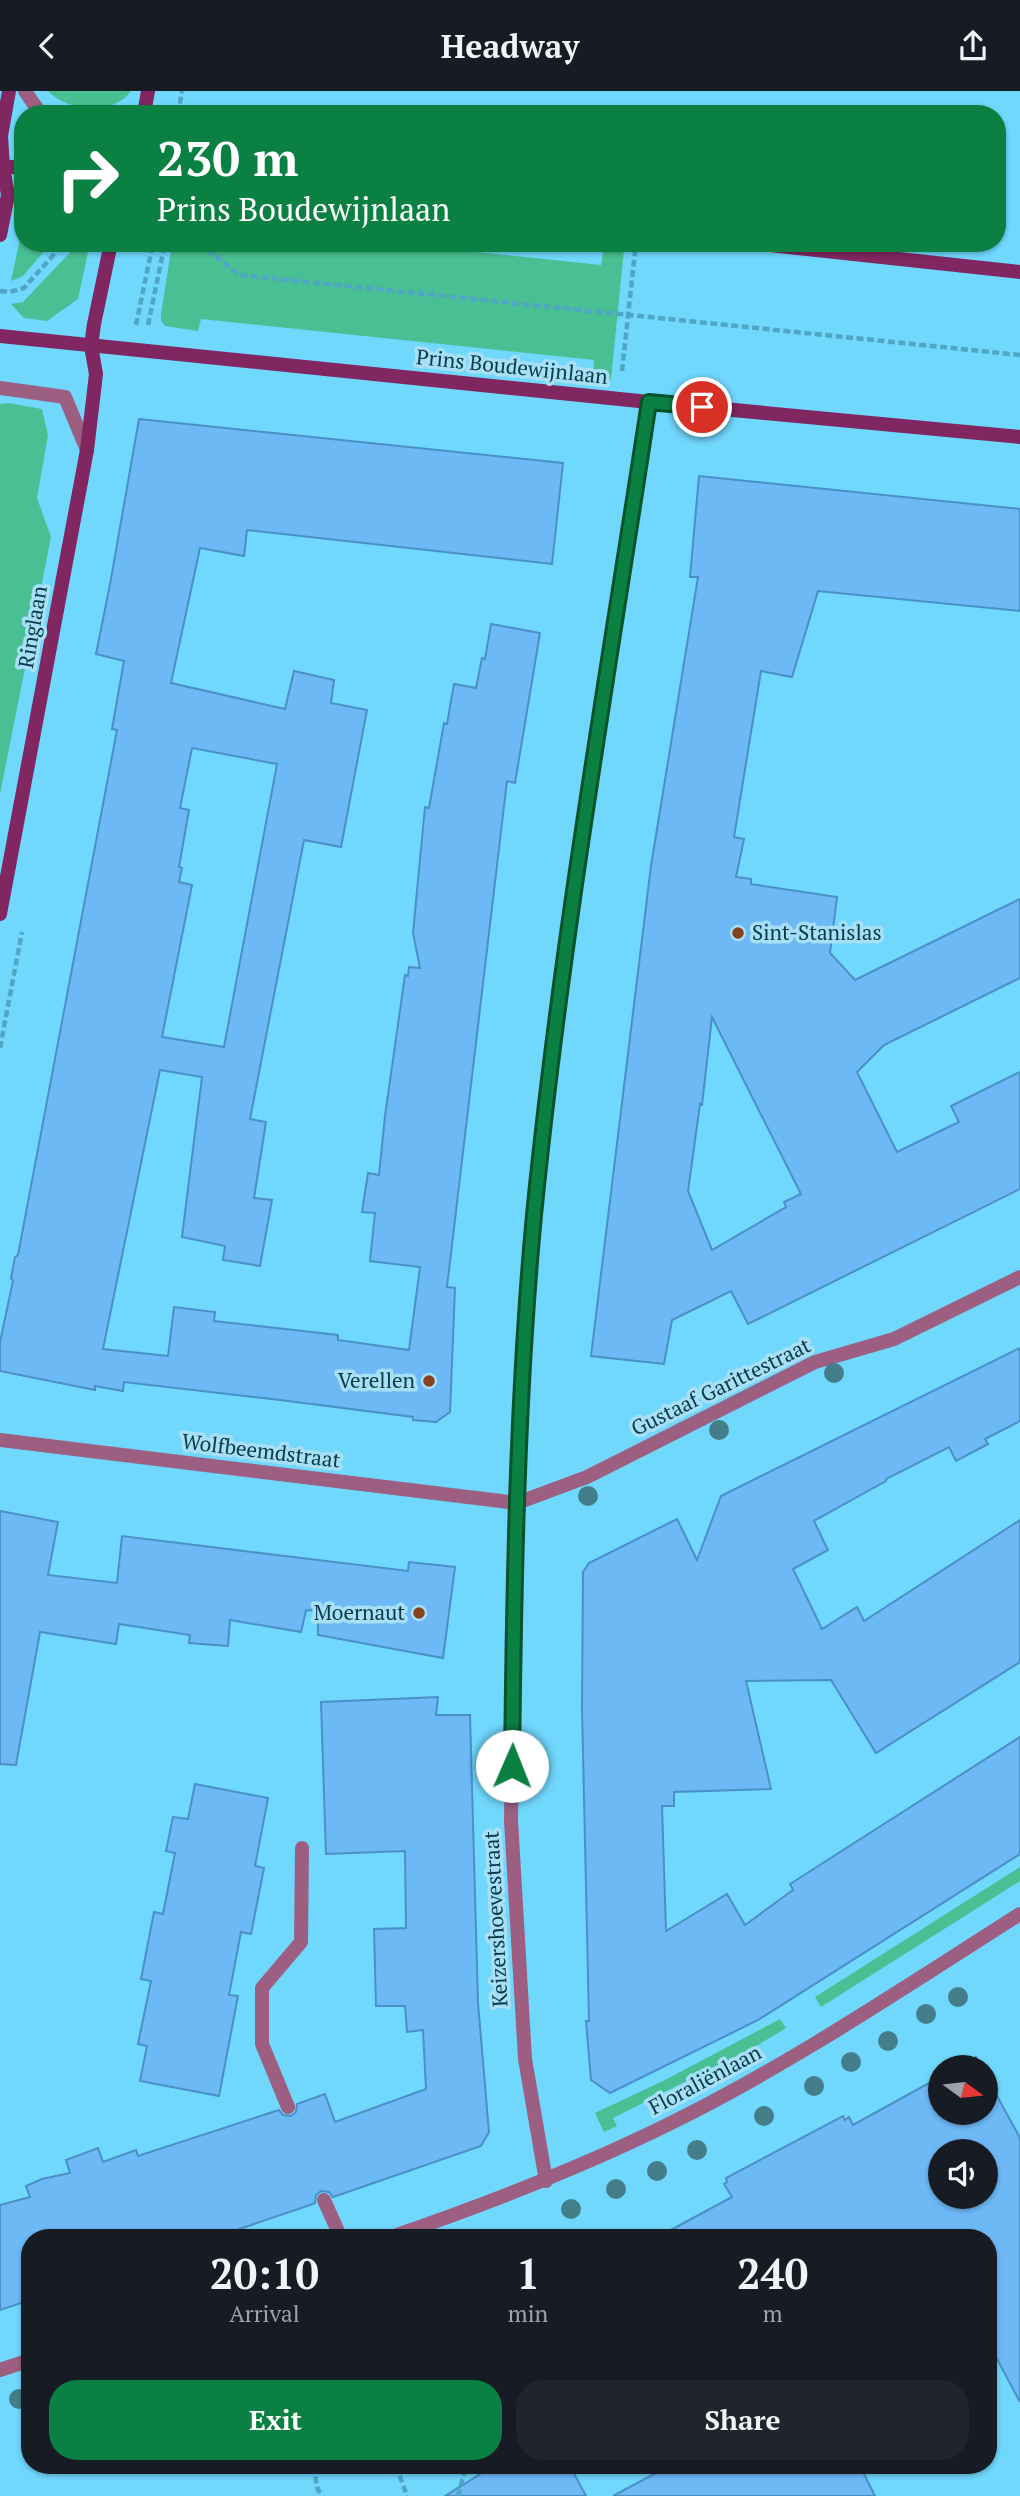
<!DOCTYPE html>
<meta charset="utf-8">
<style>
body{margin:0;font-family:"PT Serif",serif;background:#20242c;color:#f1f3f6;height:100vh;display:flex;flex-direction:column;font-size:26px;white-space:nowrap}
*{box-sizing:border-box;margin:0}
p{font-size:23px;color:#9ea1a6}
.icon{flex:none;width:38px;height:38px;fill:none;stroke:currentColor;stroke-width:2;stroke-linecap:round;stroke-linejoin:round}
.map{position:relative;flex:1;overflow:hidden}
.side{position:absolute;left:21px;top:2138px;width:976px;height:245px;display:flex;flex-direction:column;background:#171b24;border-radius:28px;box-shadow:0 2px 5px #0004}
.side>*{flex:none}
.top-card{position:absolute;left:14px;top:14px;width:992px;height:147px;border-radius:28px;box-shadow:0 2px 5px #0004;background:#0b8043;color:#fff;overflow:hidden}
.needle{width:46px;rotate:105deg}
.buttons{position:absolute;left:928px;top:1964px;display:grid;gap:14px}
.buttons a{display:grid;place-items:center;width:70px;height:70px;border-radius:50%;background:#171b24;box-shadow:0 2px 5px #0004;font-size:35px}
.pin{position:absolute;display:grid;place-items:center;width:60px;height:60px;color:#fff;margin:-30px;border:4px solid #fff;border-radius:50%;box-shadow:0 2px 7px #0007}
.me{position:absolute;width:77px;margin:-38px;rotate:1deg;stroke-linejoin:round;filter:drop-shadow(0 0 5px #0008)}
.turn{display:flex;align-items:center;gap:24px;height:147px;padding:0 28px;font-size:32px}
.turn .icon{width:91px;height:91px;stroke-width:2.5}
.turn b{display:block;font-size:49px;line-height:60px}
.eta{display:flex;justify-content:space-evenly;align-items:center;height:119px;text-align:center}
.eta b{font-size:42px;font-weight:800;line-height:49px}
.action{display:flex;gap:14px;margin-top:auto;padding:14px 28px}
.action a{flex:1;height:80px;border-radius:28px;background:#0b8043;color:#fff;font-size:28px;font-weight:800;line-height:80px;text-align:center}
.action a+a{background:#20242c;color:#f1f3f6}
header{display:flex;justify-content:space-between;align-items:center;height:91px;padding:0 28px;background:#171b24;font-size:32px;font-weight:800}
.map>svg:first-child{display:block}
.green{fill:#49c093}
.building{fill:#6db9f6;stroke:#4a90c7;stroke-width:2;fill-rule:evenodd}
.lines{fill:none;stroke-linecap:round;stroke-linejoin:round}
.path{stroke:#50a6c5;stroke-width:4.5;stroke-dasharray:7 3.5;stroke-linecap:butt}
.lane{stroke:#9c5f82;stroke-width:14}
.street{stroke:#9c5f82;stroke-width:14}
.secondary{stroke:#802660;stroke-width:14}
.tree{fill:#437e8a}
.route-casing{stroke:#07532c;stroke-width:18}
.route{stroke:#0b8043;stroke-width:12}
.poi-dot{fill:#88411f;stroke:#a6dff6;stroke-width:2.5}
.labels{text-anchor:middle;stroke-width:7;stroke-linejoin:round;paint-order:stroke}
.street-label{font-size:21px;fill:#0b3a49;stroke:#a6dff6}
.poi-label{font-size:21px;fill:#0b3a49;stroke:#a6dff6;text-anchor:end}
</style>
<header><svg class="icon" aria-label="back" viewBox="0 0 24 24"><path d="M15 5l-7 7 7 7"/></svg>Headway<svg class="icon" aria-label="share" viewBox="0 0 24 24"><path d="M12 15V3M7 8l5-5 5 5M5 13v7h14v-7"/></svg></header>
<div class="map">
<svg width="1020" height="2405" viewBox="0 0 1020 2405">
<rect width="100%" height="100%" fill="#70d7fd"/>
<g class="green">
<path d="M48,0H131C114,25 66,20 48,0Z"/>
<polygon points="23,133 23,152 51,152 23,185 11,190"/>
<polygon points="79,152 90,152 78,208 47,230 24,227 11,213 23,211"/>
<polygon points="172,152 391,152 601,174 604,157 624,159 611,288 593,286 594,269 201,228 198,240 165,235 161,230 161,223"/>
<polygon points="8,312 42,318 48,344 37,407 51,446 0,703 0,313"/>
<polygon points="1020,1776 1020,1790 821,1916 815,1906"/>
<polygon points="780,1928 786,1937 758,1954 613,2027 617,2035 604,2041 595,2022 665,1989"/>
</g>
<g class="building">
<path d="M139,328L563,372L552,473L247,439L244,465L200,457L171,592L285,618L294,580L334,589L331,612L367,619L341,756L304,749L250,1028L266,1031L254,1107L272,1109L260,1175L223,1169L225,1155L182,1146L202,986L160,979L103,1258L168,1265L174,1216L215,1221L214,1230L338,1244V1249L409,1259L420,1176L370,1170L375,1122L362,1121L368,1082L379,1084L385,1025L405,884L408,885L409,876L420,877L413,842L425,716L429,717L444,632L447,633L454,593L476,597L482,567L485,568L491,533L540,542L515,692L507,690L447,1196L455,1197L450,1321L436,1331L413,1329V1326L288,1310L124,1291L123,1300L95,1295V1299L0,1280V1251L13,1190L11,1187L15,1166L18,1164L117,639L112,638L124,570L96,563L111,488ZM192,657L277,673L224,956L162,946L192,794L179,791L182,777L179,776L189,719L180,717Z"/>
<path d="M699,385L1020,418V520L818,500L792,586L761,580L734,746L744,748L736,786L751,788V793L837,806L830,862L855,889L1020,808V887L884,954L857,981L897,1061L959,1031L951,1015L1020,981V1098L748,1233L731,1200L672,1229L664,1273L591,1265L651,775L698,486H690ZM712,926L801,1103L784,1111L786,1116L712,1159L688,1100L700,1013L702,1014Z"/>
<polygon points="1020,1257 1020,1330 985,1348 988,1353 956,1370 949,1356 886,1388 886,1390 814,1430 828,1459 793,1478 822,1538 857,1516 864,1530 1020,1429 1020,1571 876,1662 831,1589 746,1590 771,1698 674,1701 674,1715 662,1715 666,1840 727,1803 745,1834 793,1799 790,1793 1020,1646 1020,1763 758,1929 610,2002 591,1989 586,1930 589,1930 582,1617 583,1481 589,1472 677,1428 697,1469 721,1405"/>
<polygon points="0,1420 58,1431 48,1484 117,1492 122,1445 408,1480 409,1471 455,1476 443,1567 318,1544 318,1520 306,1519 301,1541 230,1529 228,1555 189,1552 190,1544 119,1533 116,1553 40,1541 16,1674 0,1673"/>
<polygon points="438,1606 436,1624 470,1624 478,1912 489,2041 481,2055 333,2106 329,2101 321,2100 316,2104 315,2112 310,2114 213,2147 30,2147 30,2209 0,2219 0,2114 30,2106 26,2095 42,2088 70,2082 66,2069 98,2057 103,2071 136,2059 138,2065 279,2019 283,2024 291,2025 296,2021 297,2013 325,2003 335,2031 426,1998 423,1939 407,1941 405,1915 376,1915 374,1838 406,1837 405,1760 326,1763 321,1611"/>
<polygon points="195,1693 268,1707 255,1775 264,1777 251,1843 241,1841 229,1904 238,1905 219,2005 140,1990 147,1955 138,1953 151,1890 141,1888 154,1821 163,1823 175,1762 166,1760 173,1726 188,1728"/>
<polygon points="976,1966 981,1976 958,1976"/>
<path d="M985,1983L1020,2047V2311L989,2253V2147H656L732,2106L724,2093L727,2091L726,2087L843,2025L845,2029L849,2026L853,2034L940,1986V2021H985ZM940,2060H985V2105H940Z"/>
<polygon points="493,2375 570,2375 586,2405 445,2405"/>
<polygon points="669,2375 860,2375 875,2405 613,2405"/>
</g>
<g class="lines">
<g class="path">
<polyline points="178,23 182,0"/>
<polyline points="199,152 239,184 1020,264"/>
<polyline points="0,200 9,201 24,197 64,152"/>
<polyline points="136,234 153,152"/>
<polyline points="148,234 165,152"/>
<polyline points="622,280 636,152"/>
<polyline points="0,957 22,841"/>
<polyline points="314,2375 317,2396 321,2405"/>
<polyline points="396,2375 407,2405"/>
<polyline points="458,2405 466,2375"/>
</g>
<g class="lane">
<polyline points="288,2016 262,1953 262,1897 301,1851 302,1757"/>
<polyline points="324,2109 341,2147"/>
</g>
<g class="street">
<polyline points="25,0 40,22 48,23"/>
<polyline points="0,297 65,306 87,359"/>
<polyline points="0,1349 517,1412 587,1386 815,1271 894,1248 1020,1186"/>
<polyline points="546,2090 525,1968 511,1729 516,1437 521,1317 534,1127 555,933 649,311"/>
<path d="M388,2147C484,2114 578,2078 669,2033C791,1973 905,1896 1020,1823"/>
<polyline points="0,2279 30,2269"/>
</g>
<g class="secondary">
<polyline points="144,23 148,0"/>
<polyline points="0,75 23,77"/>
<polyline points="0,144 8,104 3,76 1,45 9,0"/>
<polyline points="751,152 1020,181"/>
<polyline points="0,245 649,311 1020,346"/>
<polyline points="0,823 87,359 96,283 91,255 94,233 111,152"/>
</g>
</g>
<g class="tree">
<circle cx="834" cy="1282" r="10"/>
<circle cx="719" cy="1339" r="10"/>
<circle cx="588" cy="1405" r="10"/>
<circle cx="958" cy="1906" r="10"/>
<circle cx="926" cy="1923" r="10"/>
<circle cx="888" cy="1950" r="10"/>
<circle cx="851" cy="1971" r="10"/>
<circle cx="814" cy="1995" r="10"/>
<circle cx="764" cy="2025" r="10"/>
<circle cx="697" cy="2059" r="10"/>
<circle cx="657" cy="2080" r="10"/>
<circle cx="616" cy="2098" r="10"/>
<circle cx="571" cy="2118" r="10"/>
<circle cx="19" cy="2308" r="10"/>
</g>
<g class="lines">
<defs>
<path id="route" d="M512,1675C514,1491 517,1307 534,1124C561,851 608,582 649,311L702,316"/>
</defs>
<use href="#route" class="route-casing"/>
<use href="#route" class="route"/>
</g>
<g class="poi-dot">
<circle cx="738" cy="842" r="7"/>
<circle cx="429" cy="1290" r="7"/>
<circle cx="419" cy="1522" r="7"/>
</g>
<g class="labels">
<g class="street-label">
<text transform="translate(512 276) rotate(6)" y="7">Prins Boudewijnlaan</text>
<text transform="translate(33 536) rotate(-80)" y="7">Ringlaan</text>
<text transform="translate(721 1296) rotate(-26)" y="7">Gustaaf Garittestraat</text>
<text transform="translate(261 1360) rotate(7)" y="7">Wolfbeemdstraat</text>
<text transform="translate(496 1828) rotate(-93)" y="7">Keizershoevestraat</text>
<text transform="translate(705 1989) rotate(-28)" y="7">Floraliënlaan</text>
</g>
<g class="poi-label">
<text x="752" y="849" text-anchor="start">Sint-Stanislas</text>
<text x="415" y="1297">Verellen</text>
<text x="405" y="1529">Moernaut</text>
</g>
</g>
</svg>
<div class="buttons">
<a><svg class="needle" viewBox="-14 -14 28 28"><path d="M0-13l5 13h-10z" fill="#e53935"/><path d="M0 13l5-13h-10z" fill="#9ea1a6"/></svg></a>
<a><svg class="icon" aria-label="sound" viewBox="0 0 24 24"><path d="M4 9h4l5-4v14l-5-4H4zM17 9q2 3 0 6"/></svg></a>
</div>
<div class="pin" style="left:702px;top:316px;background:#d93025"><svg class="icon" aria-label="arrive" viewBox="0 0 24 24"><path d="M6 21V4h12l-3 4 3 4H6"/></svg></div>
<svg class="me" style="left:512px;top:1675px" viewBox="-20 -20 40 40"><circle r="19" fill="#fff"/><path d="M0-13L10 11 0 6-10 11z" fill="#0b8043"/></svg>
<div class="top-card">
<div class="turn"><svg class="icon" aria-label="right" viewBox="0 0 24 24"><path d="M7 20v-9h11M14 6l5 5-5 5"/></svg><div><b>230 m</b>Prins Boudewijnlaan</div></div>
</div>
<section class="side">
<div class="eta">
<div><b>20:10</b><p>Arrival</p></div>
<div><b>1</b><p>min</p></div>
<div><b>240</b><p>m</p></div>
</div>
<div class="action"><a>Exit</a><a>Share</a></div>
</section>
</div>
